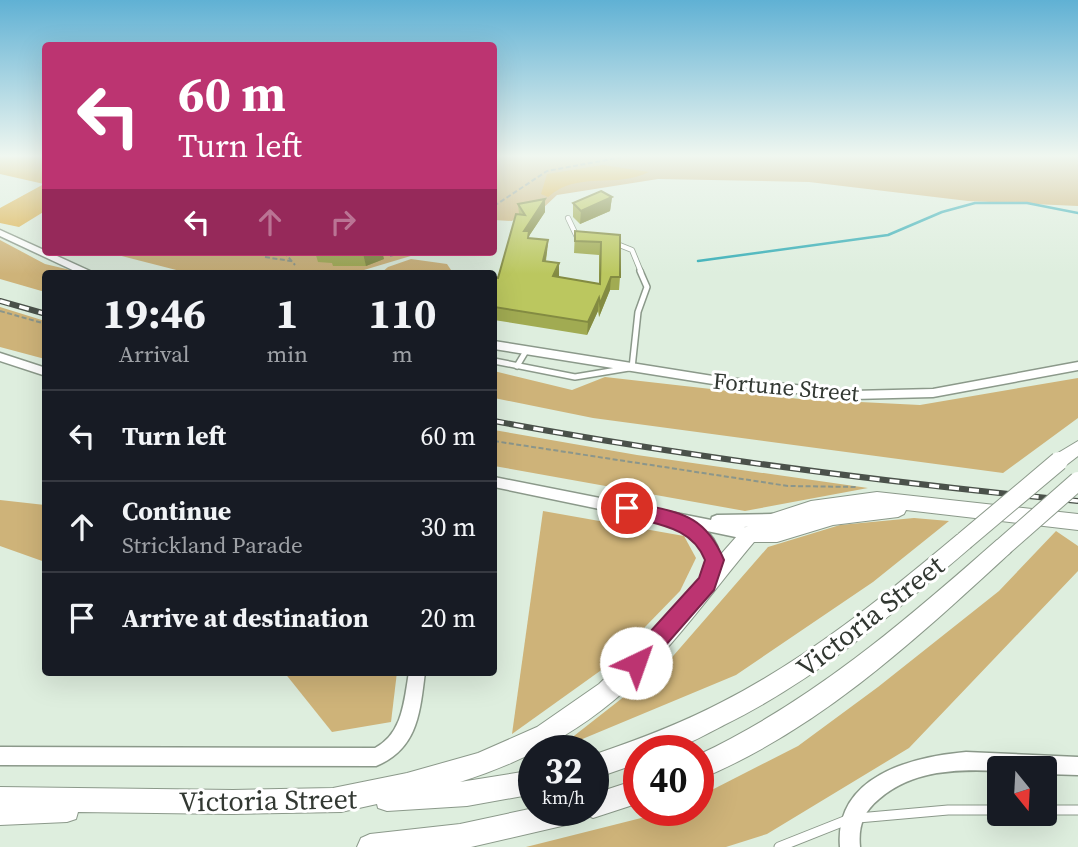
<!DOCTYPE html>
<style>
body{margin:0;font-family:"Source Serif 4",serif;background:#242831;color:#f1f3f6;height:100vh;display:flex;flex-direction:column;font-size:26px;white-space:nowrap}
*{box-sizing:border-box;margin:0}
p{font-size:23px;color:#9ea1a6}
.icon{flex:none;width:38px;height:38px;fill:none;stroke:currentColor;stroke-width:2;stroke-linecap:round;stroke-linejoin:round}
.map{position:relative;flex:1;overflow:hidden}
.sheet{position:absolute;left:42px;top:270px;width:455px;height:406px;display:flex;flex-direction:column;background:#171b24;border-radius:7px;box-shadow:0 7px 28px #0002}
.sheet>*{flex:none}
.top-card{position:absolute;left:42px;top:42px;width:455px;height:214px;border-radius:7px;box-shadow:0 7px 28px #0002;background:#bc3471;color:#fff;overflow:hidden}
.needle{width:46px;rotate:162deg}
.buttons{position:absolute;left:987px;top:756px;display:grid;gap:14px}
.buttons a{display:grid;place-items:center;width:70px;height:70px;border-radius:7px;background:#171b24;box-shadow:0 7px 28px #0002;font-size:35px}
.speed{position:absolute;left:518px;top:735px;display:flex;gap:14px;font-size:35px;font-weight:700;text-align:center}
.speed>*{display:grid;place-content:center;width:91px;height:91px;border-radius:50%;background:#171b24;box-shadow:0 7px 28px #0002;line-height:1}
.speed small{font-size:18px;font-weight:400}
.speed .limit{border:10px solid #d22;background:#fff;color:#111}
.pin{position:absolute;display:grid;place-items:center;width:60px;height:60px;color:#fff;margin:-30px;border:4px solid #fff;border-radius:50%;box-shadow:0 2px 7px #0007}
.me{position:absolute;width:77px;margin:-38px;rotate:42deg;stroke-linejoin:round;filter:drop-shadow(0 0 5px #0008)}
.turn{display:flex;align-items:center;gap:24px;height:147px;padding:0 21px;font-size:32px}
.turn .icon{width:91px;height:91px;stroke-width:2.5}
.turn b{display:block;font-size:49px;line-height:60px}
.lanes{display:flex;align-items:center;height:66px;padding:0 21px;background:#0003;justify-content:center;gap:35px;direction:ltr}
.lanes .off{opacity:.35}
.eta{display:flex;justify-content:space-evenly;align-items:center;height:119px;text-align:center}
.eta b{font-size:42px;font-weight:700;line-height:49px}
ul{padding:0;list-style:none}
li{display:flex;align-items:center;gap:21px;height:91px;padding:0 21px;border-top:2px solid #363941}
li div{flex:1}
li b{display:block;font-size:26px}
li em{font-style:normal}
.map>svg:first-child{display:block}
.green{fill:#ceb379}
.forest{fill:#dbaf47}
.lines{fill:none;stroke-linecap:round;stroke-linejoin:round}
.stream{stroke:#34adb6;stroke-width:2.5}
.lane-far2-casing{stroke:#8b998a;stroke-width:6}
.lane-far1-casing{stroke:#8b998a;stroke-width:8}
.lane-casing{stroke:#8b998a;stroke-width:11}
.street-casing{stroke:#8b998a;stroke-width:3}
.secondary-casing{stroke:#8b998a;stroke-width:2}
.path{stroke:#8b968b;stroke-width:2;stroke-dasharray:5 2.5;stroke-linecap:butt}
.lane-far2{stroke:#fff;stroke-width:4.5}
.lane-far1{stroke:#fff;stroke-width:5}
.lane{stroke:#fff;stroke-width:9}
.street{fill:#fff;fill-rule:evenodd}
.secondary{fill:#fff;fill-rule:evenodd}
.rail-casing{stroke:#4a514a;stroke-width:6}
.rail{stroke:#fff;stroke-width:3.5;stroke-dasharray:10;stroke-linecap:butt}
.secondary-bridge-casing{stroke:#8b998a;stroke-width:20;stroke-linecap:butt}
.secondary-bridge{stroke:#fff;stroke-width:18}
.wall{fill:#a1ab52}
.shaded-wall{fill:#838b42}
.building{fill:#bbc75f;stroke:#838b42;stroke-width:2}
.route{fill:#bc3471;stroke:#7a2249;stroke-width:2}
.labels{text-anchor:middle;stroke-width:6;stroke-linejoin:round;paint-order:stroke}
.street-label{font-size:23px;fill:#323832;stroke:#fff}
.near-street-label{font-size:28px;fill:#323832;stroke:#fff}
</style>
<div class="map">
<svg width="1078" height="847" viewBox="0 0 1078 847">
<rect width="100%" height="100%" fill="#deeede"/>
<g class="green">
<polygon points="494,156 1078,156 1078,206 968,201 809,182 658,179 557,195 542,209 520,214 512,221 494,220"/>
<polygon points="0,240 45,264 83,273 46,273 45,292 0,279"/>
<polygon points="106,252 424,252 354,273 188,273"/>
<polygon points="411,259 447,264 453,273 381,273 388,267"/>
<polygon points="0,307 45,321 45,359 0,347"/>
<polygon points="494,371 572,390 605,377 800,399 920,405 1078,378 1078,418 1003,473 593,418 494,398"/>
<polygon points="494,430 637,455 868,488 745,511 494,466"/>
<polygon points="0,500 45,505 45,562 0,546"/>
<polygon points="543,511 684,536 696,558 680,591 607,666 512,734"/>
<polygon points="914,518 949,521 873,582 736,675 556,750 667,663 768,547 840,525"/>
<polygon points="1056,531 1078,546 1078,571 909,748 767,834 726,847 526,847 673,810 698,810 698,797 798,746 878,687 999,591"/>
<polygon points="284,672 397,672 391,722 332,732"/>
</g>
<g class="forest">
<polygon points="0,156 45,156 45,211 19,227 0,223 0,208 44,184 0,174"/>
<path d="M603,165L649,172C615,189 579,170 548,197L541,194L547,174Z"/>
</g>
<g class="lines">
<polyline class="stream" points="698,261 888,235 942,212 975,203 1027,203 1078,213"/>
<defs>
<g id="lane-far2">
<polyline points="568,218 578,239"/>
<polyline points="612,242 632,250 641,272"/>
</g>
<g id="lane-far1">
<polyline points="494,361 575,377 629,368"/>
<polyline points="517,366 526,351"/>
<polyline points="632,368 638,312 647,287 640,271"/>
</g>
<g id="lane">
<polyline points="1045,810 1078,810"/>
<polyline points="858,818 948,810 999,810"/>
<polyline points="779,847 847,820"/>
</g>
<g id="street">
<polygon points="0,230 90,271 92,273 79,273 0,236"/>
<polygon points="494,341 719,377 853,391 933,389 1078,362 1078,370 933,397 853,399 719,385 494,349"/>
<polygon points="0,353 46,368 46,376 0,361"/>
<path d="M494,477L711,520L712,517L717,515L772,514L777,516L779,520L777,524L744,527L755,530L757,534L755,538L750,540L707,531C721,546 724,563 716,582L711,584L706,582L704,577L707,561L704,550L681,526L494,487Z"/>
<path d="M409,672H425C420,712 418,749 376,766L0,765V747L375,748C403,733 404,701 409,672Z"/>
<path d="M966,752L1078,757V775L1045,774V768H999V771C957,769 913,770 879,799C863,812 858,827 860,847H840C834,776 911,757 966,752Z"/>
</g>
<g id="secondary">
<polygon points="1078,441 1078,456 1065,466 1053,466 1051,461 1053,456"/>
<path d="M877,492L1078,514V530L906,510L904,514L898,517L833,525L777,542H754C709,595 668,656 613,701C567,739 517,764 460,782L534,770V794L467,806L387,811L378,808L377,804L341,812L233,814L78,812L76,819L67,822L0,825V787L233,790L333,788L407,773L478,753L537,727L599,684L656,628L744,528L771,514L811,501Z"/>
<path d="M964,533L971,535L973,541L971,547C894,613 816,680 724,725C707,734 689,744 671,750C661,753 649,751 639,751V763L593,779V755C637,740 680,724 722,702C808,658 883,597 957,535Z"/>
<path d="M1004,538L1011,540L1013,546L1011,552C916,639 819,730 698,780V755C811,702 904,622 997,540Z"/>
<polygon points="639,779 639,803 593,818 589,816 579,822 471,847 357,847 361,838 370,834 460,824 534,808 534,810 593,810 593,794"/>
</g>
</defs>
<use href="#lane-far2" class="lane-far2-casing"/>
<use href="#lane-far1" class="lane-far1-casing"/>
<use href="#lane" class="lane-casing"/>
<use href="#street" class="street-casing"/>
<use href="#secondary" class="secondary-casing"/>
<g class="path">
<polyline points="494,206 547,171 628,156"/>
<polyline points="284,252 295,265"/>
<polyline points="390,256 403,252"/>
<polyline points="265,257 291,261"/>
<polyline points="0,311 46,324"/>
<polyline points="494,441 788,486 857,487"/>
</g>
<use href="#lane-far2" class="lane-far2"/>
<use href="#lane-far1" class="lane-far1"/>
<use href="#lane" class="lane"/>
<use href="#street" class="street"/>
<use href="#secondary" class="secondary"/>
<defs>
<g id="rail">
<polyline points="0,301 46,314"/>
<path d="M494,421C687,457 883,482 1078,501"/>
</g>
</defs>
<use href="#rail" class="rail-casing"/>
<use href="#rail" class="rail"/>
<defs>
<g id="secondary-bridge">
<polyline points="964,541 1059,461"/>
<polyline points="1004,546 1078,481"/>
</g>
</defs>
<use href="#secondary-bridge" class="secondary-bridge-casing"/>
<use href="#secondary-bridge" class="secondary-bridge"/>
</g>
<g class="wall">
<polygon points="612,197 610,211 580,224 573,217 573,203"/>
<polygon points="518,204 545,212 529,236 529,238 548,240 547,252 546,261 559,263 558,277 599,284 599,255 574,253 575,231 620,235 620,277 619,290 610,290 599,317 598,311 587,335 494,320 494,277 498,278 519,214"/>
<polygon points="315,252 382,252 384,259 366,266 333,266 332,263 318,262"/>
</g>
<g class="shaded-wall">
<polygon points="612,197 610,211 580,224 581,211"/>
<polygon points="545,199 545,212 529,236 529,244 524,231"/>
<polygon points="548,240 547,252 543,274 543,261"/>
<polygon points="365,252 382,252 384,259 366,266 363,253"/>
<polygon points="559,263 559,276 553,289 553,276"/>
<polygon points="611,277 610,290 599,317 600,304"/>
<polygon points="599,298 598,311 587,335 588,322"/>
</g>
<g class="building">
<polygon points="601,191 612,197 581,211 573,203"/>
<polygon points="545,199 524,231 529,231 528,238 548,240 543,261 559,263 553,276 600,284 601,242 575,241 575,231 620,235 620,277 611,277 600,304 599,298 588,322 494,307 494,277 498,278 516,214 525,215 518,204"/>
<polygon points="329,252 365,252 363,253"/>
</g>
<linearGradient id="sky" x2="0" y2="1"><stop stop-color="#60b1d4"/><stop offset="0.57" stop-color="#f0f7f0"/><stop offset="1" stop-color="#f0f7f0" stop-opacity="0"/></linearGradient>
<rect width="1078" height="274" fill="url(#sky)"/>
<path class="route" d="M627,501C675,513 703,510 724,560L714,590L644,670L636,674L629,670L626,663L629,655L699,578L705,560C691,524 653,525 621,514L618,508Z"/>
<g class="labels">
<g class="street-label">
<text transform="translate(786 387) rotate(5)" y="8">Fortune Street</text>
</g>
<g class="near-street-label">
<text transform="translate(870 616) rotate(-38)" y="10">Victoria Street</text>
<text transform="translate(268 800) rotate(-1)" y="10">Victoria Street</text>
</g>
</g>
</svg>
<div class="buttons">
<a><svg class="needle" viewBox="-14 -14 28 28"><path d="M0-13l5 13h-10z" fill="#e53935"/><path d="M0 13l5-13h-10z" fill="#9ea1a6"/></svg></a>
</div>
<div class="speed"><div>32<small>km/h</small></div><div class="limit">40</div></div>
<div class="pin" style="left:627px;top:508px;background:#d93025"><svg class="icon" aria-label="arrive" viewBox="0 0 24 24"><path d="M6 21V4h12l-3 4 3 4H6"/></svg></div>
<svg class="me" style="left:636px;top:663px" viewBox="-20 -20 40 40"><circle r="19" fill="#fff"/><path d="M0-13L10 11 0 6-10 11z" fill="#bc3471"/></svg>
<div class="top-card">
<div class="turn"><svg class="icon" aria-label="left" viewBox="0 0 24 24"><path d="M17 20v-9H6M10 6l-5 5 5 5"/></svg><div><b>60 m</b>Turn left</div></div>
<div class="lanes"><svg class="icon" aria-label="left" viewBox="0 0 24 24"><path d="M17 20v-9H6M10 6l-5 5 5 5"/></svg><svg class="icon off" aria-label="ahead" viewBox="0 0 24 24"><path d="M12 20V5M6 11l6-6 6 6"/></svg><svg class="icon off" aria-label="right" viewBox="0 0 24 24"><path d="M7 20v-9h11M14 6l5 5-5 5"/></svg></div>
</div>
<section class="sheet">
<div class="eta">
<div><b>19:46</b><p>Arrival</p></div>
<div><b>1</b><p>min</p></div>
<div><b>110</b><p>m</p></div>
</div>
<ul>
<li><svg class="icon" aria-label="left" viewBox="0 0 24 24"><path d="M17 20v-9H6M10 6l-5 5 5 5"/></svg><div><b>Turn left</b></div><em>60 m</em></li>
<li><svg class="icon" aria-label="ahead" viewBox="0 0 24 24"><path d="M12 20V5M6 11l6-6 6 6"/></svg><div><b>Continue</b><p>Strickland Parade</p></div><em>30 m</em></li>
<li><svg class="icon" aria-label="arrive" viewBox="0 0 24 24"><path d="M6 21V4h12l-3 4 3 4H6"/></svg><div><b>Arrive at destination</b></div><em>20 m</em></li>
</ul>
</section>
</div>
